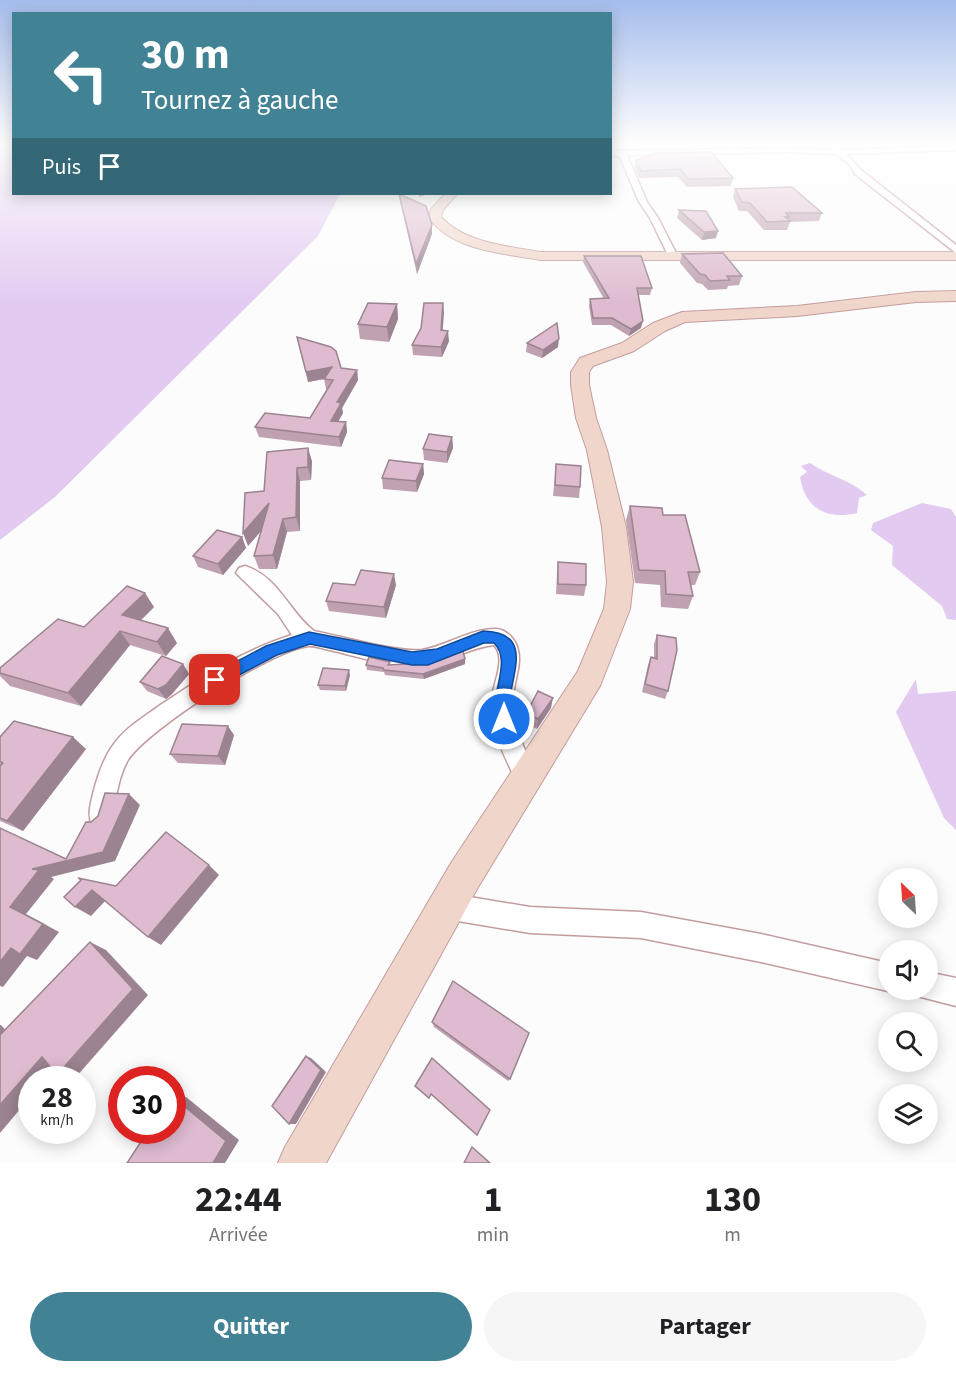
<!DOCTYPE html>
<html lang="fr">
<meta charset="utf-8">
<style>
body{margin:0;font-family:"Source Sans 3",sans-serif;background:#f6f6f6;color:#202124;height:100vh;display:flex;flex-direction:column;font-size:22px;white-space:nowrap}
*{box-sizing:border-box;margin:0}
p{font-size:20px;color:#757577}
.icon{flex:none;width:33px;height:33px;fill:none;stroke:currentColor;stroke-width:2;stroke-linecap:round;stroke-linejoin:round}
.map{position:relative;height:1163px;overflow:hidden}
.drawer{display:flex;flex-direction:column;background:#fff;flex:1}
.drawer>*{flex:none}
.guide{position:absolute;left:12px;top:12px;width:600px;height:183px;border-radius:0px;box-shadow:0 3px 15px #0003;background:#428295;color:#fff;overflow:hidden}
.needle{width:39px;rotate:335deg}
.buttons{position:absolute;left:878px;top:868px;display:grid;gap:12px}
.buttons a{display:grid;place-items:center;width:60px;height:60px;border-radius:50%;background:#fff;box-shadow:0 3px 15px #0003;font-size:30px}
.speed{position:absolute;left:18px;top:1066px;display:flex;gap:12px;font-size:30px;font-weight:700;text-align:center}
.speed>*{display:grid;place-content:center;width:78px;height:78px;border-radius:50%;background:#fff;box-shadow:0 3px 15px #0003;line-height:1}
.speed small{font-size:15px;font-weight:400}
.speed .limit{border:9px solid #d22;background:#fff;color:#111}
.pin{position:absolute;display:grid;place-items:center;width:51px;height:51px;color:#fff;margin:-26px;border-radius:12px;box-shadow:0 3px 9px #0006}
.me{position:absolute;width:66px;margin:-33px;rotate:0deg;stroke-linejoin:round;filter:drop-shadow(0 0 4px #0008)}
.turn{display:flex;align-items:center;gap:21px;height:126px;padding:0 30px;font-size:27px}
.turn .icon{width:78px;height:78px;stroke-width:2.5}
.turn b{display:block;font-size:42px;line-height:51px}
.then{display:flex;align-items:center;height:57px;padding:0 30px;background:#0003;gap:12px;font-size:22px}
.eta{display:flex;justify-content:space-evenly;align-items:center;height:102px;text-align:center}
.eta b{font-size:36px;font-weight:700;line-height:42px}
.action{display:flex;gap:12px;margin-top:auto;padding:12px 30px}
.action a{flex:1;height:69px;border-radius:36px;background:#428295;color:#fff;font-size:24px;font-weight:700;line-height:69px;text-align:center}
.action a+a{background:#f6f6f6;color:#202124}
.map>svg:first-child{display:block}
.water{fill:#e2caf1}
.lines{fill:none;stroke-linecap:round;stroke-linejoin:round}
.street-casing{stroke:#c49c9f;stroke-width:3}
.secondary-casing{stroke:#c49c9f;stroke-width:2}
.street{fill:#fff;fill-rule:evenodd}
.secondary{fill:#f0d6ca;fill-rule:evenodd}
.wall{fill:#bfa1b2}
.shaded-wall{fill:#9b8391}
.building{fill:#debbcf;stroke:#9b8391;stroke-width:1.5}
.route{fill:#1a73e8;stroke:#114b97;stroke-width:1.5}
</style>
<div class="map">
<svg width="956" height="1163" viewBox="0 0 956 1163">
<rect width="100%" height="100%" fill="#fcfcfc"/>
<g class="water">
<polygon points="0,142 13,142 14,194 340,194 318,236 55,497 0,540"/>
<path d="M810,463C828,476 849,479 867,495L859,498L857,513C827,520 805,509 800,477L807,472L801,466Z"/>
<polygon points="922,503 951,509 956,517 956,620 947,619 942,606 892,565 893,546 871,530 873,523"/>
<polygon points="916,679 918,694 956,691 956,830 944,818 896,712"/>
</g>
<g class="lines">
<defs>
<g id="street">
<polygon points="834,146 840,146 841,150 956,146 956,150 846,154 861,170 956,245 956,253 855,174 850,165 837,154 787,152 627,155 647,202 658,218 677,255 669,257 650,218 639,202 620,157 610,155 610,151 787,148 834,150"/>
<path d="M245,566C278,576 289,612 314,631C340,636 399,653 422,650C447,646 471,628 497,629C507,630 516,640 518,650C522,666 513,683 513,699C511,726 527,753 537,777L534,785L526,788L518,785C506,759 489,728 492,699C493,682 507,659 494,645C466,648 443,666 415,667C395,668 351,655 330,650C323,649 314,645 308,646C270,651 148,729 128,760C116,780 117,805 108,825L100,829L92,825C87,814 91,803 94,790C98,775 104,757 114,744C125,728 144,717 159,706C201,678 243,650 292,635L278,614L236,573L239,568Z"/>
<polygon points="446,893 530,907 641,912 761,934 888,963 888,990 890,990 888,991 761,962 641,938 530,933 446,919 437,915 433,906 437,897"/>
<polygon points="927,972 956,978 956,1006 917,996 915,990 927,990"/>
</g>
<g id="secondary">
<path d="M445,194H457L443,210L441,217C465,243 507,246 540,252H956V260H540C503,253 453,251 429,218L431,209Z"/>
<polygon points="956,291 956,301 916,302 797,316 685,322 665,331 634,351 593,366 589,372 589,385 596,418 607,450 626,527 633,582 630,609 600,686 477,889 326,1163 278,1163 285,1147 451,863 578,671 604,609 607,582 602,527 587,450 576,418 571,385 571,372 580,358 622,343 653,323 682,312 797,306 916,292"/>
</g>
</defs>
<use href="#street" class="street-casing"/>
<use href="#secondary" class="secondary-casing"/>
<use href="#street" class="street"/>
<use href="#secondary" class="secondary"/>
</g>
<g class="wall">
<polygon points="636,160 733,178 731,186 687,187 678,177 639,178 635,168"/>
<polygon points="735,189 822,213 819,221 790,222 787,230 764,230 747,211 739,211 733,197"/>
<polygon points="399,194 432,225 432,234 417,274 400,201"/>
<polygon points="679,210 716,238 702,240 677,218"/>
<polygon points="682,254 742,276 739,285 728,286 727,289 708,290 702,284 697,283 680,263"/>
<polygon points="584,256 652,288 650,295 638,295 641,328 629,336 611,325 592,325 589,306 590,299 604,299 583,262"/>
<polygon points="443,303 442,330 449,341 442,357 413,355 412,345"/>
<polygon points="397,304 398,319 389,342 360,339 358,324"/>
<polygon points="297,337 341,368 357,370 358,380 342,408 343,413 338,421 346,422 347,432 341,447 259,437 255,427 310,418 327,389 326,389 324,379 308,382"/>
<polygon points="527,343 558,347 542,358 526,352"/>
<polygon points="452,437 453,448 447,463 424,460 423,449"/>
<polygon points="267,452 312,461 311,480 300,481 300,531 287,532 277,569 259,569 254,556 261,531 248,546 264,491"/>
<polygon points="423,464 424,474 417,492 383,489 382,478"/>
<polygon points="556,464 580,487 579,498 553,496"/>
<polygon points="630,506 663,515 700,572 695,585 691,585 693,596 688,609 661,607 660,585 635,583 626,520"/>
<polygon points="242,537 246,548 223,575 198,567 193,556"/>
<polygon points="558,562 586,585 584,596 556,594 557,573"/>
<polygon points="355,585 396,585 386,618 329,611 326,601"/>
<polygon points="154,607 140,621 177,643 166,656 130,645 81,706 10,686 0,676 0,668 84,627"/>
<polygon points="657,635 668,691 665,699 642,692 648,665 651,657 654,658 654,644"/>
<polygon points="465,659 465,664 424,679 385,675 384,672 367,670 366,665 390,665"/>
<polygon points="183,664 189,674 172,694 166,699 147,691 140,682"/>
<polygon points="350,675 346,691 320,690 318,685"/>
<polygon points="551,708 537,729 525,723 526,714"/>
<polygon points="234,735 225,765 178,763 170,754"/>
<polygon points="0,737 86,749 23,831 0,821"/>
<polygon points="432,1022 510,1079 508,1081 434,1027"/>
</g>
<g class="shaded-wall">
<polygon points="419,194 428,194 419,197"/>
<polygon points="432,225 432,234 417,274 416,264"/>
<polygon points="718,231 716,238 702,240 704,232"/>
<polygon points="443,303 444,313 442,340 441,330"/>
<polygon points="397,304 398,319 389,342 387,327"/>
<polygon points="643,321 641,328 629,336 631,329"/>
<polygon points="448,331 449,341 442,357 441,347"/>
<polygon points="559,339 558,347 542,358 543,350"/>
<polygon points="332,367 334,377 308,382 306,372"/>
<polygon points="357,370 358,380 342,408 343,413 333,431 331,421 337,402"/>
<polygon points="346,422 347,432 341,447 339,437"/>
<polygon points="452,437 453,448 447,463 447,452"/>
<polygon points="308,448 312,461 311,480 308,467"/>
<polygon points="423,464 424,474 417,492 416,481"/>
<polygon points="297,468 300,481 300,531 296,517"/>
<polygon points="269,503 274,516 248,546 243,533"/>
<polygon points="283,519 287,532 277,569 273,555"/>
<polygon points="242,537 246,548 223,575 218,564"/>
<polygon points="394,574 396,585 386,618 384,607"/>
<polygon points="145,593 154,607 131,630 122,615"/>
<polygon points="168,628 177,643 166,656 157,642"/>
<polygon points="120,631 130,645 81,706 68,693"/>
<polygon points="465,659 465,664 424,679 423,674"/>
<polygon points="183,664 189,674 172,694 166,699 158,689"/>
<polygon points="349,670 350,675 346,691 345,686"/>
<polygon points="553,698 551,708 537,729 538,719"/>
<polygon points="228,726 234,735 225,765 218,756"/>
<polygon points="73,737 86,749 23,831 7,821"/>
<polygon points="129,794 140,805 115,861 51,877 54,879 26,914 59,932 37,960 27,956 3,987 0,986 0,962 10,907 32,869 103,852"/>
<polygon points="209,865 219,875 161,945 148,937"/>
<polygon points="92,890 107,899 91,916 75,907"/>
<polygon points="90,942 106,950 148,995 76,1077 57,1075"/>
<polygon points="0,1025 1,1025 18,1043 0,1039"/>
<polygon points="306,1056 311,1058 326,1072 296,1124 289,1124"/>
<polygon points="42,1057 61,1060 44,1080 32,1080 32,1095 0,1133 0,1105"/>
<polygon points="172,1096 186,1097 239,1140 225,1163 213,1163"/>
</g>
<g class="building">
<polygon points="711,152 733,178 689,179 680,169 641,171 636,160 656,153"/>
<polygon points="792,187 822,213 786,213 789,217 785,217 790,221 767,222 750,203 742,202 735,189"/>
<polygon points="399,194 426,206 432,225 416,264"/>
<polygon points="679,210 706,211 718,231 704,232"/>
<polygon points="723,253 742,276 727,276 730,280 710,281 705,275 700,274 682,254"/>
<polygon points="584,256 641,256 652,288 637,288 643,321 631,329 612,318 593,318 590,299 609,298"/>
<polygon points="368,303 397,304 387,327 358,324"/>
<polygon points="424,303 443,303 441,330 448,331 441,347 412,345 421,328"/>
<polygon points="557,323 559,339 543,350 527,343"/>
<polygon points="297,337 331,347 336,351 341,368 357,370 337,402 341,403 331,421 346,422 339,437 255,427 265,413 310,418 333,380 324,379 332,367 306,372"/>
<polygon points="429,434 452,437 447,452 423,449"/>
<polygon points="308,448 308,467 297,468 296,517 283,519 273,555 254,556 269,503 243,533 245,493 264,491 267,452"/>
<polygon points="389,460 423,464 416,481 382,478"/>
<polygon points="556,464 581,466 580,487 555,485"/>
<polygon points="630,506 662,508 663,515 685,515 700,572 688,572 693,596 666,594 665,571 639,570"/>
<polygon points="217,530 242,537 218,564 193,556"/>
<polygon points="558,562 586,564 586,585 558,584"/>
<polygon points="361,570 394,574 384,607 326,601 333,583 355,585"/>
<polygon points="127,586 145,593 122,615 168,628 157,642 120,631 68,693 0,673 0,668 58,619 84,627"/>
<polygon points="657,635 676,638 677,650 668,691 645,684 651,657 657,659"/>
<polygon points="463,651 465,659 423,674 384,670 383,668 366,665 369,657 390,662 388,665 425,663"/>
<polygon points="162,656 183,664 166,685 158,689 140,682"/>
<polygon points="323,668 349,670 345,686 318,685"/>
<polygon points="538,691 553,698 538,719 526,714"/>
<polygon points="14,721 73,737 7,821 0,818 0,766 3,763 0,761 0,737"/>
<polygon points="182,724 228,726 218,756 170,754"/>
<polygon points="105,793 129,794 103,852 32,869 39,870 10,907 43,924 20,954 11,948 0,962 0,828 66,859 86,822 91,822 98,816"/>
<polygon points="166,832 209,865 148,937 92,890 75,907 64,897 81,880 78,878 116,886"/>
<polygon points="90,942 133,989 57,1075 42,1057 0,1105 0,1035"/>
<polygon points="453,981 529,1033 510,1079 432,1022"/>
<polygon points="306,1056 321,1070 289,1124 272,1106"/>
<polygon points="432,1058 490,1110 477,1135 431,1094 429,1098 415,1086"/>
<polygon points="172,1096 226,1141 213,1163 127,1163 148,1131 172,1131"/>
<polygon points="472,1147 490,1163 464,1163"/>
</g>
<linearGradient id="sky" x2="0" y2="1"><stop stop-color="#a5bdec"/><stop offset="0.47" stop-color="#fefefe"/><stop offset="1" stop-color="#fefefe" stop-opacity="0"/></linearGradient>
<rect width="956" height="305" fill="url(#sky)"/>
<path class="route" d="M483,631C530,632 515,666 510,697C509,706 514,715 510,724L504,726L498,724C486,697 514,663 494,643H484L428,665H412L310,644L277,655L220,685L215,687L209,685L207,680L209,676L266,646L309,632L412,652L437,649Z"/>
</svg>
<div class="buttons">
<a><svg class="needle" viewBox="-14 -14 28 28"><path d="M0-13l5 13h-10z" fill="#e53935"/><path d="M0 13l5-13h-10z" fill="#757577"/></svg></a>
<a><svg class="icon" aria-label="sound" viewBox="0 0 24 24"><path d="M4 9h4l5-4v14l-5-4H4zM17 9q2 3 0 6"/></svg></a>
<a><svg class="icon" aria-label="search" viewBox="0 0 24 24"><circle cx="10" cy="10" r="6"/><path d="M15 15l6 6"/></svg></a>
<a><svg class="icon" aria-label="layers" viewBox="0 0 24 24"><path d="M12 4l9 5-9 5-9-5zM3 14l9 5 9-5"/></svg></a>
</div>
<div class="speed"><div>28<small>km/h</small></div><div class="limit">30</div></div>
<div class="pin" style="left:215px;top:680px;background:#d93025"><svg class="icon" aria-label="arrive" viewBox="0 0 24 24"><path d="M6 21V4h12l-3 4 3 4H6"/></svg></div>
<svg class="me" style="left:504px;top:719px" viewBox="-20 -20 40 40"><circle r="17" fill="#1a73e8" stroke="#fff" stroke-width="3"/><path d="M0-11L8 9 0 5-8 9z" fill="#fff"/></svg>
<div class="guide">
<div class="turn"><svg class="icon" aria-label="left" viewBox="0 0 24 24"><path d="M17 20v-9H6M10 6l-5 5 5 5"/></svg><div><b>30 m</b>Tournez à gauche</div></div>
<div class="then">Puis<svg class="icon" aria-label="arrive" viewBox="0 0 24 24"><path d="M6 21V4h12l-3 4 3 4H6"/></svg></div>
</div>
</div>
<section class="drawer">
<div class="eta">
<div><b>22:44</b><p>Arrivée</p></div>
<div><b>1</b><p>min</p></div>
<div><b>130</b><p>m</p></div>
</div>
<div class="action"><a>Quitter</a><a>Partager</a></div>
</section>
